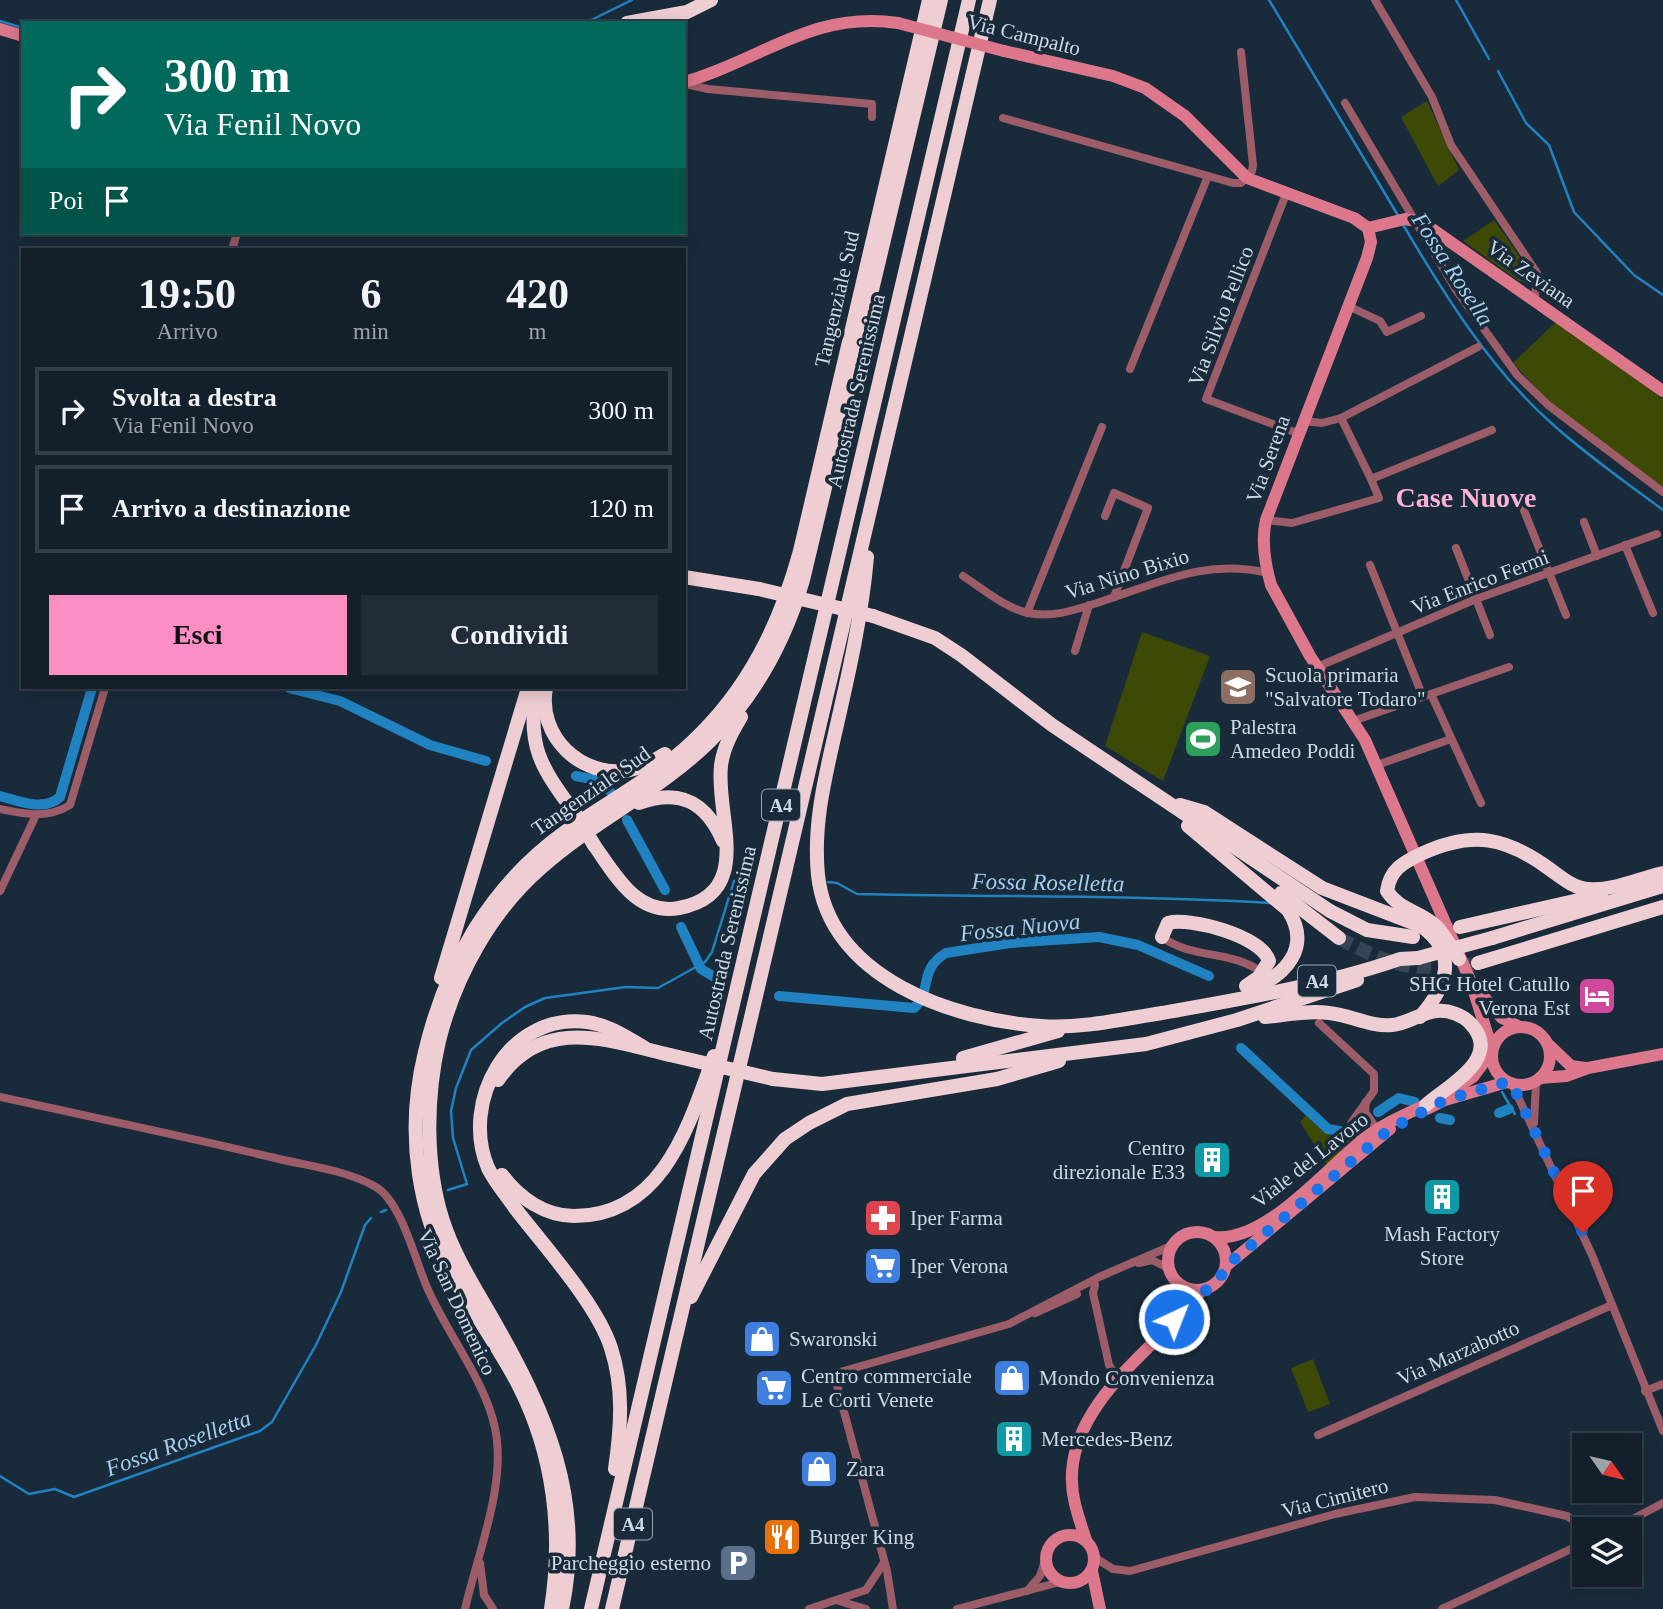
<!DOCTYPE html>
<html lang="it">
<style>
body{margin:0;font-family:"Times New Roman",serif;background:#202d38;color:#f1f3f6;height:100vh;display:flex;flex-direction:column;font-size:26px;white-space:nowrap}
*{box-sizing:border-box;margin:0}
p{font-size:23px;color:#9da3a9}
.icon{flex:none;width:38px;height:38px;fill:none;stroke:currentColor;stroke-width:2;stroke-linecap:round;stroke-linejoin:round}
.map{position:relative;flex:1;overflow:hidden}
.drawer{position:absolute;left:21px;top:248px;width:665px;height:441px;display:flex;flex-direction:column;background:#13202c;border-radius:0px;box-shadow:0 4px 18px #0003,0 0 0 2px #323e48}
.drawer>*{flex:none}
.guide{position:absolute;left:21px;top:21px;width:665px;height:214px;border-radius:0px;box-shadow:0 4px 18px #0003,0 0 0 2px #323e48;background:#00695c;color:#fff;overflow:hidden}
.needle{width:46px;rotate:124deg}
.controls{position:absolute;left:1572px;top:1433px;display:grid;gap:14px}
.controls a{display:grid;place-items:center;width:70px;height:70px;border-radius:0px;background:#13202c;box-shadow:0 4px 18px #0003,0 0 0 2px #323e48;font-size:35px}
.pin{position:absolute;display:grid;place-items:center;width:60px;height:60px;color:#fff;margin:-72px -30px;border-radius:50% 50% 50% 0;rotate:-45deg;box-shadow:0 0 7px #0007}
.pin .icon{rotate:45deg}
.me{position:absolute;width:77px;margin:-38px;rotate:43deg;stroke-linejoin:round;filter:drop-shadow(0 0 5px #0008)}
.turn{display:flex;align-items:center;gap:24px;height:147px;padding:0 28px;font-size:32px}
.turn .icon{width:91px;height:91px;stroke-width:2.5}
.turn b{display:block;font-size:49px;line-height:60px}
.then{display:flex;align-items:center;height:66px;padding:0 28px;background:#0003;gap:14px;font-size:26px}
.eta{display:flex;justify-content:space-evenly;align-items:center;height:119px;text-align:center}
.eta b{font-size:42px;font-weight:700;line-height:49px}
.button{display:flex;gap:14px;margin-top:auto;padding:14px 28px}
.button a{flex:1;height:80px;border-radius:0px;background:#fb8fc5;color:#111;font-size:28px;font-weight:700;line-height:80px;text-align:center}
.button a+a{background:#202d38;color:#f1f3f6}
ul{padding:0;list-style:none}
li{display:flex;align-items:center;gap:21px;height:88px;margin:0 14px 10px;padding:0 14px;border:4px solid #323e48;border-radius:0px}
li div{flex:1}
li b{display:block;font-size:26px}
li em{font-style:normal}
.map>svg:first-child{display:block}
.green{fill:#3d4a05}
.lines{fill:none;stroke-linecap:round;stroke-linejoin:round}
.stream{stroke:#2082c0;stroke-width:2.5}
.canal{stroke:#2082c0;stroke-width:10}
.highway-tunnel{stroke:#344554;stroke-width:14;stroke-dasharray:14 7;stroke-linecap:butt}
.street{stroke:#9c5c68;stroke-width:8}
.secondary{stroke:#dd778c;stroke-width:12}
.highway{stroke:#efced3;stroke-width:14}
.secondary-bridge{stroke:#dd778c;stroke-width:12}
.highway-bridge{stroke:#efced3;stroke-width:14}
.route{stroke:#1a73e8;stroke-width:12;stroke-dasharray:0 21.6}
.labels{text-anchor:middle;stroke-width:7;stroke-linejoin:round;paint-order:stroke}
.shield{fill:#192b3b;stroke:#97a5b1;stroke-width:2}
.shield-label{font-size:19px;font-weight:bold;fill:#cdd9e3}
.street-label{font-size:21px;fill:#cdd9e3;stroke:#192b3b}
.poi-label{font-size:21px;fill:#cdd9e3;stroke:#192b3b;text-anchor:start}
.water-label{font-size:23px;font-style:italic;fill:#a5ceef;stroke:#192b3b}
.district-label{font-size:28px;font-weight:bold;fill:#feb1d6;stroke:#192b3b}
</style>
<div class="map">
<svg width="1663" height="1609" viewBox="0 0 1663 1609">
<rect width="100%" height="100%" fill="#192b3b"/>
<g class="green">
<polygon points="1427,101 1459,170 1438,186 1401,117"/>
<polygon points="1494,220 1531,273 1530,283 1519,281 1463,241"/>
<polygon points="1557,321 1663,399 1663,488 1547,400 1513,363"/>
<polygon points="1142,632 1210,656 1163,781 1105,746"/>
<path d="M1306,1115C1321,1130 1328,1141 1350,1136L1352,1139L1327,1165L1300,1122Z"/>
<polygon points="1313,1359 1330,1404 1308,1412 1291,1368"/>
</g>
<g class="lines">
<g class="stream">
<polyline points="1269,0 1399,217"/>
<polyline points="1456,0 1489,59"/>
<polyline points="0,21 23,28"/>
<polyline points="585,23 632,0"/>
<polyline points="1498,71 1526,123 1549,145 1574,212 1634,275 1663,295"/>
<path d="M1402,223C1443,292 1488,366 1549,421C1584,453 1624,481 1663,510"/>
<path d="M828,882L837,883L857,894C995,897 1132,895 1270,903"/>
<polyline points="1502,1092 1515,1114"/>
<polyline points="448,1190 467,1184 453,1138 451,1111 456,1088 471,1050 502,1023 525,1007 545,998 626,987 658,988 705,962 712,952 734,881 745,879"/>
<polyline points="381,1212 386,1210"/>
<polyline points="0,1476 29,1494 55,1489 74,1497 260,1431 272,1422 316,1345 341,1292 365,1225 371,1218"/>
</g>
<g class="canal">
<polyline points="289,688 340,701 430,745 486,761"/>
<polyline points="576,776 597,780 610,791"/>
<path d="M0,796C19,801 44,812 60,797L92,688"/>
<polyline points="627,820 665,890"/>
<polyline points="681,927 701,969 721,981"/>
<path d="M779,996L914,1008C932,994 918,969 946,953L1010,943L1099,937L1138,945L1209,976"/>
<polyline points="1241,1048 1328,1129 1345,1132"/>
<polyline points="1378,1112 1399,1098 1415,1102"/>
<polyline points="1499,1113 1509,1109"/>
<polyline points="1440,1118 1450,1120"/>
</g>
<path class="highway-tunnel" d="M1339,938C1384,963 1423,977 1474,964"/>
<g class="street">
<polyline points="1375,0 1432,97 1451,145 1537,273 1535,299"/>
<polyline points="685,84 708,89 872,104 872,117"/>
<polyline points="1345,103 1456,290 1517,375 1548,405 1663,492"/>
<polyline points="1003,118 1233,183 1241,183 1252,171 1253,165 1241,52"/>
<polyline points="1286,194 1206,399 1297,433"/>
<polyline points="232,250 237,233"/>
<polyline points="1348,306 1380,321 1387,332 1421,316"/>
<polyline points="1130,369 1208,176"/>
<polyline points="1341,418 1371,479 1492,430"/>
<polyline points="1303,421 1322,423 1341,418 1478,347"/>
<polyline points="1519,498 1566,615"/>
<polyline points="1105,516 1114,493 1148,508 1114,597"/>
<polyline points="1266,520 1292,523 1379,498 1371,479"/>
<polyline points="1584,522 1597,556"/>
<polyline points="1625,545 1653,613"/>
<polyline points="1456,548 1490,635"/>
<polyline points="1370,565 1423,697"/>
<path d="M963,576C983,589 1005,608 1028,613C1052,618 1075,610 1097,603C1157,584 1203,558 1268,573"/>
<polyline points="1027,613 1102,427"/>
<polyline points="1075,651 1089,605"/>
<polyline points="1317,667 1476,599 1657,534"/>
<polyline points="1431,694 1481,803"/>
<polyline points="1353,721 1509,667"/>
<polyline points="1377,765 1451,739"/>
<path d="M0,809C25,814 48,819 70,805L105,688"/>
<polyline points="0,891 36,815"/>
<path d="M1162,937C1190,958 1226,951 1255,968"/>
<polyline points="1319,1023 1374,1074 1374,1091 1351,1123 1363,1140"/>
<polyline points="1512,1084 1592,1255 1663,1431"/>
<path d="M0,1097C91,1117 183,1136 275,1158C307,1166 347,1170 376,1187C401,1202 415,1259 426,1285C445,1331 485,1380 495,1428C507,1485 477,1555 465,1609"/>
<polyline points="1366,1102 1365,1112 1377,1129"/>
<polyline points="1534,1123 1536,1082"/>
<polyline points="1139,1263 1152,1260 1168,1268"/>
<polyline points="1095,1285 1093,1293 1109,1365 1117,1377"/>
<polyline points="1035,1313 1077,1294"/>
<polyline points="1645,1391 1663,1384"/>
<polyline points="1318,1435 1612,1305"/>
<polyline points="1612,1530 1663,1503"/>
<polyline points="1094,1557 1113,1569 1130,1571 1335,1514 1415,1497 1495,1500 1567,1516 1587,1530"/>
<polyline points="480,1563 484,1595 493,1609"/>
<polyline points="1027,1591 1040,1576 1045,1561"/>
<polyline points="839,1601 866,1609"/>
<polyline points="809,1609 866,1590 883,1564"/>
<polyline points="893,1609 887,1571 836,1382 840,1372 1009,1324 1099,1277 1171,1246"/>
<polyline points="957,1609 1060,1582"/>
<polyline points="1442,1609 1584,1543"/>
</g>
<g class="secondary">
<polyline points="0,29 23,36"/>
<path d="M1004,51L1113,76L1145,88L1185,116L1247,178L1354,218L1368,228L1371,242L1367,258L1266,520C1261,541 1265,564 1271,585L1310,656L1365,740L1471,982L1492,1049"/>
<path d="M684,82C760,61 813,10 898,23"/>
<polyline points="1368,228 1405,219 1422,222 1663,391"/>
<polyline points="1476,988 1502,1018 1518,1026"/>
<circle cx="1521" cy="1056" r="29"/>
<polyline points="1549,1045 1571,1066 1585,1068"/>
<polyline points="1540,1078 1566,1076 1588,1068 1663,1054"/>
<polyline points="1454,1089 1473,1077 1491,1053"/>
<polyline points="1427,1109 1445,1100 1507,1082"/>
<circle cx="1197" cy="1261" r="29"/>
<path d="M1214,1237C1266,1243 1326,1168 1365,1138C1386,1122 1409,1113 1432,1102"/>
<polyline points="1226,1266 1390,1129"/>
<circle cx="1070" cy="1559" r="24"/>
<path d="M1086,1540C1082,1528 1078,1516 1075,1504C1057,1432 1118,1377 1163,1333C1178,1318 1186,1302 1203,1290"/>
<polyline points="1092,1571 1100,1609"/>
</g>
<g class="highway">
<polyline points="627,23 687,12 711,0"/>
<path d="M867,557C862,615 849,672 836,729C825,778 813,824 818,875C829,978 953,1020 1041,1026C1081,1029 1123,1019 1162,1013C1242,999 1324,985 1400,959L1418,958"/>
<polyline points="684,577 759,589"/>
<polyline points="873,616 935,638 961,655 1052,725 1330,911 1367,930 1413,937"/>
<path d="M536,688C527,746 540,766 574,812"/>
<path d="M546,688C537,736 581,779 630,770C643,767 654,761 665,754"/>
<path d="M639,803C680,788 706,802 723,841"/>
<path d="M1180,805L1204,812L1322,888L1421,926C1459,953 1447,986 1420,1017"/>
<path d="M1188,826L1288,910C1312,947 1286,975 1252,989"/>
<path d="M594,845C615,874 636,916 679,908C756,894 715,815 721,766C723,748 732,732 741,717"/>
<polyline points="1281,893 1339,938"/>
<polyline points="1460,927 1601,895"/>
<path d="M1162,937L1168,923C1190,917 1262,936 1269,961L1259,977L1246,986"/>
<polyline points="1492,938 1663,886"/>
<path d="M1459,959C1452,949 1445,935 1436,926C1418,910 1400,911 1387,891C1390,870 1402,863 1421,854C1473,830 1506,837 1551,870C1562,878 1575,889 1589,889C1613,891 1640,878 1663,873"/>
<polyline points="1478,963 1663,907"/>
<polyline points="441,978 528,688"/>
<path d="M1265,1017C1286,1015 1308,1010 1329,1013C1350,1015 1371,1027 1392,1025C1407,1024 1422,1012 1437,1011C1449,1010 1463,1015 1471,1024C1503,1059 1447,1086 1426,1105"/>
<polyline points="963,1058 1058,1031"/>
<polyline points="773,1079 822,1084 1146,1044 1237,1020 1357,980"/>
<path d="M498,1080C543,1015 606,1040 670,1055"/>
<path d="M502,1175C519,1198 545,1216 574,1216C663,1216 689,1125 714,1056"/>
<polyline points="691,1297 754,1174 785,1139 809,1123 847,1104 997,1079 1059,1061"/>
<path d="M615,1469C621,1428 624,1388 611,1348C597,1304 544,1246 515,1208C506,1195 495,1182 488,1168C460,1102 508,1012 587,1022C609,1025 626,1037 645,1048"/>
<path d="M551,1609C563,1533 554,1455 519,1386C502,1353 480,1322 461,1290C417,1218 405,1133 425,1052C446,963 491,885 565,832C607,802 654,778 692,742C748,690 780,624 800,551L929,0"/>
<path d="M562,1609C585,1501 547,1414 495,1323C476,1289 455,1258 443,1221C425,1165 426,1097 439,1041C455,976 491,911 542,867C595,820 661,790 711,740C756,695 785,641 803,580L941,0"/>
<polyline points="591,1609 969,0"/>
<polyline points="612,1609 990,0"/>
</g>
<polyline class="secondary-bridge" points="898,23 1004,51"/>
<g class="highway-bridge">
<polyline points="759,589 873,616"/>
<polyline points="574,812 594,845"/>
<polyline points="1418,958 1492,938"/>
<polyline points="670,1055 773,1079"/>
</g>
</g>
<g class="lines">
<path class="route" d="M1174,1319C1189,1297 1218,1289 1226,1266L1390,1129L1445,1100L1507,1082L1512,1084L1583,1233"/>
</g>
<defs>
<symbol id="school-square" viewBox="-11 -11 22 22"><rect x="-9" y="-9" width="18" height="18" rx="4" fill="#8d6e63" stroke="#192b3b"/><path d="M0-5L7-2L0 1L-7-2ZM-4 1L0 2.5L4 1V4Q0 6-4 4Z" fill="#fff"/></symbol>
<symbol id="stadium-square" viewBox="-11 -11 22 22"><rect x="-9" y="-9" width="18" height="18" rx="4" fill="#2e9e5b" stroke="#192b3b"/><path d="M0-5a6.5 5 0 1 0 0 10a6.5 5 0 1 0 0-10ZM-3.5-1.8h7v3.6h-7Z" fill="#fff"/></symbol>
<symbol id="hotel-square" viewBox="-11 -11 22 22"><rect x="-9" y="-9" width="18" height="18" rx="4" fill="#d1479c" stroke="#192b3b"/><path d="M-6-4.5h1.5V1H6V5H4.5V3h-9V5H-6ZM-4 0a1.8 1.8 0 1 1 3.6 0ZM.5 0V-2.5h3Q6-2.5 6 0Z" fill="#fff"/></symbol>
<symbol id="building-square" viewBox="-11 -11 22 22"><rect x="-9" y="-9" width="18" height="18" rx="4" fill="#0f9aa8" stroke="#192b3b"/><path d="M-4-6H4V6H1V3H-1V6H-4ZM-2.5-4.3h1.7v1.8h-1.7ZM.8-4.3h1.7v1.8H.8ZM-2.5-1h1.7V.8h-1.7ZM.8-1h1.7V.8H.8Z" fill="#fff"/></symbol>
<symbol id="pharmacy-square" viewBox="-11 -11 22 22"><rect x="-9" y="-9" width="18" height="18" rx="4" fill="#e0444e" stroke="#192b3b"/><path d="M-2-6h4v4h4v4h-4v4h-4v-4h-4v-4h4Z" fill="#fff"/></symbol>
<symbol id="supermarket-square" viewBox="-11 -11 22 22"><rect x="-9" y="-9" width="18" height="18" rx="4" fill="#3f7fe0" stroke="#192b3b"/><path d="M-6-5.5h2.5l.6 2H6L4.5 2H-2.5L-4.4-4H-6ZM-1.5 3.2a1.3 1.3 0 1 0 .1 0ZM3 3.2a1.3 1.3 0 1 0 .1 0Z" fill="#fff"/></symbol>
<symbol id="shop-square" viewBox="-11 -11 22 22"><rect x="-9" y="-9" width="18" height="18" rx="4" fill="#3f7fe0" stroke="#192b3b"/><path d="M-5-2.5h2.3a2.7 3.5 0 0 1 5.4 0H5L5.5 6h-11ZM-1.5-2.5h3a1.5 2.3 0 0 0-3 0Z" fill="#fff"/></symbol>
<symbol id="restaurant-square" viewBox="-11 -11 22 22"><rect x="-9" y="-9" width="18" height="18" rx="4" fill="#e8710a" stroke="#192b3b"/><path d="M-5-6h1v4h1v-4h1v4h1v-4h1v5L-1.5 .5V6h-2V.5L-5-1ZM5-6V6H3V1.5H1.5Q1.5-4 5-6Z" fill="#fff"/></symbol>
<symbol id="parking-square" viewBox="-11 -11 22 22"><rect x="-9" y="-9" width="18" height="18" rx="4" fill="#5c6f8a" stroke="#192b3b"/><path d="M-3.5-5.5H1a3.5 3.5 0 0 1 0 7H-1V5.5H-3.5ZM-1-3.4V-.6H.8a1.4 1.4 0 0 0 0-2.8Z" fill="#fff"/></symbol>
</defs>
<g fill-rule="evenodd">
<use href="#school-square" x="1216" y="665" width="44" height="44"/>
<use href="#stadium-square" x="1181" y="717" width="44" height="44"/>
<use href="#hotel-square" x="1575" y="974" width="44" height="44"/>
<use href="#building-square" x="1190" y="1138" width="44" height="44"/>
<use href="#building-square" x="1420" y="1175" width="44" height="44"/>
<use href="#pharmacy-square" x="861" y="1196" width="44" height="44"/>
<use href="#supermarket-square" x="861" y="1244" width="44" height="44"/>
<use href="#shop-square" x="740" y="1317" width="44" height="44"/>
<use href="#shop-square" x="990" y="1356" width="44" height="44"/>
<use href="#supermarket-square" x="752" y="1366" width="44" height="44"/>
<use href="#building-square" x="992" y="1417" width="44" height="44"/>
<use href="#shop-square" x="797" y="1447" width="44" height="44"/>
<use href="#restaurant-square" x="760" y="1515" width="44" height="44"/>
<use href="#parking-square" x="716" y="1541" width="44" height="44"/>
</g>
<g class="labels">
<g class="shield">
<rect x="762" y="789.5" width="38" height="31" rx="5"/>
<rect x="1298" y="965.5" width="38" height="31" rx="5"/>
<rect x="614" y="1508.5" width="38" height="31" rx="5"/>
</g>
<g class="shield-label">
<text x="781" y="812">A4</text>
<text x="1317" y="988">A4</text>
<text x="633" y="1531">A4</text>
</g>
<g class="street-label">
<text transform="translate(1024 35) rotate(14)" y="7">Via Campalto</text>
<text transform="translate(1531 274) rotate(35)" y="7">Via Zeviana</text>
<text transform="translate(837 299) rotate(-77)" y="7">Tangenziale Sud</text>
<text transform="translate(1221 316) rotate(-69)" y="7">Via Silvio Pellico</text>
<text transform="translate(856 391) rotate(-77)" y="7">Autostrada Serenissima</text>
<text transform="translate(1268 459) rotate(-70)" y="7">Via Serena</text>
<text transform="translate(1127 574) rotate(-17)" y="7">Via Nino Bixio</text>
<text transform="translate(1480 582) rotate(-21)" y="7">Via Enrico Fermi</text>
<text transform="translate(591 791) rotate(-35)" y="7">Tangenziale Sud</text>
<text transform="translate(727 943) rotate(-77)" y="7">Autostrada Serenissima</text>
<text transform="translate(1310 1160) rotate(-38)" y="7">Viale del Lavoro</text>
<text transform="translate(457 1302) rotate(65)" y="7">Via San Domenico</text>
<text transform="translate(1458 1353) rotate(-24)" y="7">Via Marzabotto</text>
<text transform="translate(1335 1498) rotate(-14)" y="7">Via Cimitero</text>
</g>
<g class="poi-label">
<text x="1265" y="682">Scuola primaria<tspan x="1265" dy="24">"Salvatore Todaro"</tspan></text>
<text x="1230" y="734">Palestra<tspan x="1230" dy="24">Amedeo Poddi</tspan></text>
<text x="1570" y="991" text-anchor="end">SHG Hotel Catullo<tspan x="1570" dy="24">Verona Est</tspan></text>
<text x="1185" y="1155" text-anchor="end">Centro<tspan x="1185" dy="24">direzionale E33</tspan></text>
<text x="910" y="1225">Iper Farma</text>
<text x="1442" y="1241" text-anchor="middle">Mash Factory<tspan x="1442" dy="24">Store</tspan></text>
<text x="910" y="1273">Iper Verona</text>
<text x="789" y="1346">Swaronski</text>
<text x="801" y="1383">Centro commerciale<tspan x="801" dy="24">Le Corti Venete</tspan></text>
<text x="1039" y="1385">Mondo Convenienza</text>
<text x="1041" y="1446">Mercedes-Benz</text>
<text x="846" y="1476">Zara</text>
<text x="809" y="1544">Burger King</text>
<text x="711" y="1570" text-anchor="end">Parcheggio esterno</text>
</g>
<g class="water-label">
<text transform="translate(1453 269) rotate(57)" y="8">Fossa Rosella</text>
<text transform="translate(1048 882) rotate(1)" y="8">Fossa Roselletta</text>
<text transform="translate(1020 927) rotate(-6)" y="8">Fossa Nuova</text>
<text transform="translate(178 1443) rotate(-20)" y="8">Fossa Roselletta</text>
</g>
<g class="district-label">
<text x="1466" y="507">Case Nuove</text>
</g>
</g>
</svg>
<div class="controls">
<a><svg class="needle" viewBox="-14 -14 28 28"><path d="M0-13l5 13h-10z" fill="#e53935"/><path d="M0 13l5-13h-10z" fill="#9da3a9"/></svg></a>
<a><svg class="icon" aria-label="layers" viewBox="0 0 24 24"><path d="M12 4l9 5-9 5-9-5zM3 14l9 5 9-5"/></svg></a>
</div>
<div class="pin" style="left:1583px;top:1233px;background:#d93025"><svg class="icon" aria-label="arrive" viewBox="0 0 24 24"><path d="M6 21V4h12l-3 4 3 4H6"/></svg></div>
<svg class="me" style="left:1174px;top:1319px" viewBox="-20 -20 40 40"><circle r="17" fill="#1a73e8" stroke="#fff" stroke-width="3"/><path d="M0-11L8 9 0 5-8 9z" fill="#fff"/></svg>
<div class="guide">
<div class="turn"><svg class="icon" aria-label="right" viewBox="0 0 24 24"><path d="M7 20v-9h11M14 6l5 5-5 5"/></svg><div><b>300 m</b>Via Fenil Novo</div></div>
<div class="then">Poi<svg class="icon" aria-label="arrive" viewBox="0 0 24 24"><path d="M6 21V4h12l-3 4 3 4H6"/></svg></div>
</div>
<section class="drawer">
<div class="eta">
<div><b>19:50</b><p>Arrivo</p></div>
<div><b>6</b><p>min</p></div>
<div><b>420</b><p>m</p></div>
</div>
<ul>
<li><svg class="icon" aria-label="right" viewBox="0 0 24 24"><path d="M7 20v-9h11M14 6l5 5-5 5"/></svg><div><b>Svolta a destra</b><p>Via Fenil Novo</p></div><em>300 m</em></li>
<li><svg class="icon" aria-label="arrive" viewBox="0 0 24 24"><path d="M6 21V4h12l-3 4 3 4H6"/></svg><div><b>Arrivo a destinazione</b></div><em>120 m</em></li>
</ul>
<div class="button"><a>Esci</a><a>Condividi</a></div>
</section>
</div>
